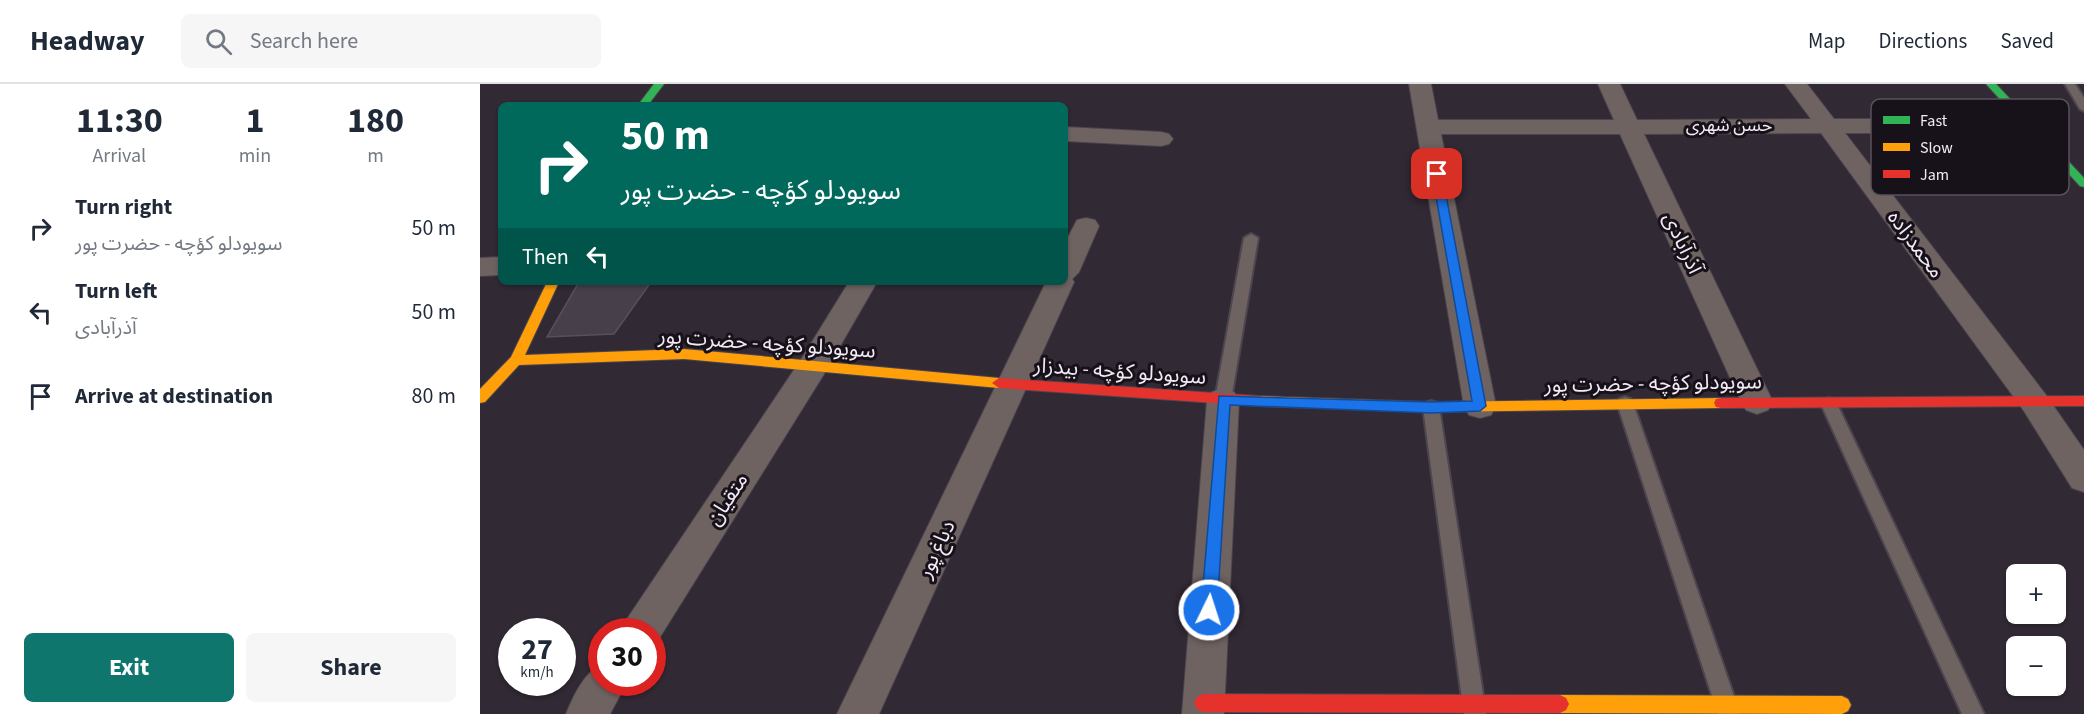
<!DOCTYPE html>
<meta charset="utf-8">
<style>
body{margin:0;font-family:"Source Sans 3","Noto Sans Arabic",sans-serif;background:#f6f6f7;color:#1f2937;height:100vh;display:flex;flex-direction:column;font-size:22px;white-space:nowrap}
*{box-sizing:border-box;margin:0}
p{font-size:20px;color:#747a83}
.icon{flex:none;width:33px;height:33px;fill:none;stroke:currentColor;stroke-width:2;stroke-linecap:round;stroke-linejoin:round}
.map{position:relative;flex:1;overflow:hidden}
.side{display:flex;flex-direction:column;background:#fff;width:480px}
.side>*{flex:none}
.guide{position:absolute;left:18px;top:18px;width:570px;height:183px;border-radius:9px;box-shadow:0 2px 4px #0004;background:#00695c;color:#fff;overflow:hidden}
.buttons{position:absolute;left:1526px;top:480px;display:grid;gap:12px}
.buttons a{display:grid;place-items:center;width:60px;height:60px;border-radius:9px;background:#fff;box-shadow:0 2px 4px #0004;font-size:30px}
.speed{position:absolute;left:18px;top:534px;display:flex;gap:12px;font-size:30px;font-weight:700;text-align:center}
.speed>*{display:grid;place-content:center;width:78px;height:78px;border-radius:50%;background:#fff;box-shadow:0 2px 4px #0004;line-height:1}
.speed small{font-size:15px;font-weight:400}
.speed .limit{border:9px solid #d22;background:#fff;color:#111}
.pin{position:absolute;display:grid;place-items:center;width:51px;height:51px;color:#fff;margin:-26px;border-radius:12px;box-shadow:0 3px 9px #0006}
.me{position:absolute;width:66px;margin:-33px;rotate:4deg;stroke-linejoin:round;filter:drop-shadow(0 0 4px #0008)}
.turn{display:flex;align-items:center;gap:21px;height:126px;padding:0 24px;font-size:27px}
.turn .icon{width:78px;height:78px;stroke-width:2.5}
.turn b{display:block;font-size:42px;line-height:51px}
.then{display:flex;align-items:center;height:57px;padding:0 24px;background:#0003;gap:12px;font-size:22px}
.eta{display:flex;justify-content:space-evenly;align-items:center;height:102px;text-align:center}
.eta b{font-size:36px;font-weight:700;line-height:42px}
.cta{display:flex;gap:12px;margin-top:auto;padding:12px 24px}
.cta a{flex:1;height:69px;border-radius:9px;background:#0f766e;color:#fff;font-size:24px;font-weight:700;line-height:69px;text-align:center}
.cta a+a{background:#f6f6f7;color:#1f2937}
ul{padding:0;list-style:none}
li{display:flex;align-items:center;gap:18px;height:84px;padding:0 24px}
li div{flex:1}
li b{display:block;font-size:22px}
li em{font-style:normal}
header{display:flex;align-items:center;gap:36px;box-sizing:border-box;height:84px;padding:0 30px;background:#fff;border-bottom:2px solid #e0e1e3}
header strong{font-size:28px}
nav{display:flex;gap:33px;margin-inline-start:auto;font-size:21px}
.search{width:420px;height:54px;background:#f6f6f7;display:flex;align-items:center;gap:15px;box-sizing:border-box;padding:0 21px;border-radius:9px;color:#747a83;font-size:22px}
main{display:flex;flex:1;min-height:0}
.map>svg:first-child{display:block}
.building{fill:#473f4a;stroke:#58515a;stroke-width:1.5}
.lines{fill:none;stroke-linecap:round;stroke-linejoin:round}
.lane-casing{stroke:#4b454e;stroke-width:4}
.street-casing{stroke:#4b454e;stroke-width:2}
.fast-casing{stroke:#4b454e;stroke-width:2}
.slow-casing{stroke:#4b454e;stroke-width:2}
.jam-casing{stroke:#4b454e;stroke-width:2}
.lane{fill:#6f6362;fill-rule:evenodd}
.street{fill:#6f6362;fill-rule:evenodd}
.fast{fill:#30b455;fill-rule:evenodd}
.slow{fill:#ff9f0a;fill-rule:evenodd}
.jam{fill:#e5322d;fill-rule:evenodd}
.route{fill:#1a73e8;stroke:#114b97;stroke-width:1.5}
.labels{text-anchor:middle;stroke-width:6;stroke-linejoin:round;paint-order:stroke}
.far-street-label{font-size:18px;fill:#f3eaf6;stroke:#171119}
.street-label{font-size:21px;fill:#f3eaf6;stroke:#171119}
.key{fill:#171119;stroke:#59525b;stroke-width:1.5}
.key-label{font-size:16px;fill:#f3eaf6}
</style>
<header>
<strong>Headway</strong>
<div class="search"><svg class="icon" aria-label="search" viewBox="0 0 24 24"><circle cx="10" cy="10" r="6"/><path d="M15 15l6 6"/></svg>Search here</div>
<nav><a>Map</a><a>Directions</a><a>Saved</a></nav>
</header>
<main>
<section class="side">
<div class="eta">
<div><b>11:30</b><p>Arrival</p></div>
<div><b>1</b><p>min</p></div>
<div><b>180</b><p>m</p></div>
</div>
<ul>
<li><svg class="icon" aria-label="right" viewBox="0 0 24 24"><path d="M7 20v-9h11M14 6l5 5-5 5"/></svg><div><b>Turn right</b><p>سویودلو کؤچه - حضرت پور</p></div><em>50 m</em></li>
<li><svg class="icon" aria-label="left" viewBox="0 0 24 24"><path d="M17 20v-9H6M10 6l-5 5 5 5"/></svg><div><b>Turn left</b><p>آذرآبادی</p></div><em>50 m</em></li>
<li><svg class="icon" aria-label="arrive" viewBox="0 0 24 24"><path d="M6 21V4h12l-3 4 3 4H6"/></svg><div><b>Arrive at destination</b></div><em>80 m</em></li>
</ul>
<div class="cta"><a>Exit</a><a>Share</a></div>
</section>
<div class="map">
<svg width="1604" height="630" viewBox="0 0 1604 630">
<rect width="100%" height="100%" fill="#312934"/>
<polygon class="building" points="99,198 171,198 134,250 67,253"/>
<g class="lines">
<defs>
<g id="lane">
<polygon points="1585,0 1595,0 1604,14 1604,27 1600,25"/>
<polygon points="771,150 778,154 751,316 749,320 743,322 737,320 735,316 764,154"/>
<polygon points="1145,313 1151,315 1153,319 1260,630 1238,630 1137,319 1139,315"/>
<polygon points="1349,314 1355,316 1357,320 1504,630 1482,630 1341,320 1343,316"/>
<polygon points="951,317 957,319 959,323 1006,630 984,630 943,323 945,319"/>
</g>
<g id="street">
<polygon points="929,0 951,0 958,36 1134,36 1118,0 1140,0 1157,36 1331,35 1305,0 1327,0 1354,35 1550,35 1558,37 1561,42 1558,47 1550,49 1365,49 1566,311 1604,366 1604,408 1592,404 1544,327 1341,49 1164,50 1293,318 1288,326 1277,330 1266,326 1261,318 1140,50 961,50 1016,322 1011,331 1000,334 989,331 984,322"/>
<polygon points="585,43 681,48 689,50 693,55 689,60 681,62 585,57"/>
<polygon points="606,134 615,136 619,142 599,188 592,195 594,198 399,630 357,630 566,198 585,198 585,159 597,136"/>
<polygon points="21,173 21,191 0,192 0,174"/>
<polygon points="369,198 397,198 344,290 175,561 172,562 172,548 142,548 147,535 322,274"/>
<polygon points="743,304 754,308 759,316 744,630 702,630 727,316 732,308"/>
<path d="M122,581V598H147L130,630H86C93,613 104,588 122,581Z"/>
</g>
<g id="fast">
<polygon points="174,0 184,0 168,21 158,21"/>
<polygon points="1506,0 1516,0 1604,94 1604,103 1600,102"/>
</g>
<g id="slow">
<polygon points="67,198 79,198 45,271 204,265 519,294 526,299 519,304 204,275 39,281 5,318 0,319 0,305 31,273"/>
<polygon points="779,312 951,318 1241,314 1246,315 1248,319 1246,323 1241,324 951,328 779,322 774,321 772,317 774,313"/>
<polygon points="1080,611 1362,612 1368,615 1371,621 1368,627 1362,630 1080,629 1074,626 1071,620 1074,614"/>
</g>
<g id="jam">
<polygon points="519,294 779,312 784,313 786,317 784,321 779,322 519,304 512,299"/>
<polygon points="1604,312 1604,322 1241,324 1236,323 1234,319 1236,315 1241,314"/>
<polygon points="723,610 1080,611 1086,614 1089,620 1086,626 1080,629 723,628 717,625 714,619 717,613"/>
</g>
</defs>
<use href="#lane" class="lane-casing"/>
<use href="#street" class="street-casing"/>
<use href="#fast" class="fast-casing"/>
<use href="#slow" class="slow-casing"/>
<use href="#jam" class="jam-casing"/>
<use href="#lane" class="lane"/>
<use href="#street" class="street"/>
<use href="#fast" class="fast"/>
<use href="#slow" class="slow"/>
<use href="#jam" class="jam"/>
</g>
<polygon class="route" points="957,86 962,90 1006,322 1000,327 951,329 750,321 737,526 735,531 729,533 723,531 721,526 739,312 951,318 992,317 952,90"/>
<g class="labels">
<g class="far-street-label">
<text x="1249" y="47">حسن شهری</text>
</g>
<g class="street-label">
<text transform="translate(1203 159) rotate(65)" y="7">آذرآبادی</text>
<text transform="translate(1436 160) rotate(53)" y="7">محمدزاده</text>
<text transform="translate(287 259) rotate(4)" y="7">سویودلو کؤچه - حضرت پور</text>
<text transform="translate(640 287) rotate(4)" y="7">سویودلو کؤچه - بیدزار</text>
<text transform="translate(1173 299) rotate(-1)" y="7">سویودلو کؤچه - حضرت پور</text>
<text transform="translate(247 415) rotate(-57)" y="7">متقیان</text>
<text transform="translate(456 465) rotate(-65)" y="7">دباغ پور</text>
</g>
</g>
<rect x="1391" y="15" width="198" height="96" rx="9" class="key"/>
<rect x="1403" y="32" width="27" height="8" fill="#30b455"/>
<rect x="1403" y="59" width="27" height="8" fill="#ff9f0a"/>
<rect x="1403" y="86" width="27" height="8" fill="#e5322d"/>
<g class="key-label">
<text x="1440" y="42">Fast</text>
<text x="1440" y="69">Slow</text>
<text x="1440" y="96">Jam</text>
</g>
</svg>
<div class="buttons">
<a>+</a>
<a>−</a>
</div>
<div class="speed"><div>27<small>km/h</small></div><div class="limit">30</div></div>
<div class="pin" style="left:957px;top:90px;background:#d93025"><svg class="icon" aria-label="arrive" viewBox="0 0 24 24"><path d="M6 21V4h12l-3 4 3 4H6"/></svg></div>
<svg class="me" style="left:729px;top:526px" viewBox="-20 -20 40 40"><circle r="17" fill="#1a73e8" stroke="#fff" stroke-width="3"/><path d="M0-11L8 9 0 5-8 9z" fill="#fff"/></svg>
<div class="guide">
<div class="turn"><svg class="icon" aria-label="right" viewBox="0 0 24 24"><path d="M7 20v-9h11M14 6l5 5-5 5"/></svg><div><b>50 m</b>سویودلو کؤچه - حضرت پور</div></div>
<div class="then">Then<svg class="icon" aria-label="left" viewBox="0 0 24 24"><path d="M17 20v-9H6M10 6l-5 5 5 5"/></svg></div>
</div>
</div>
</main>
